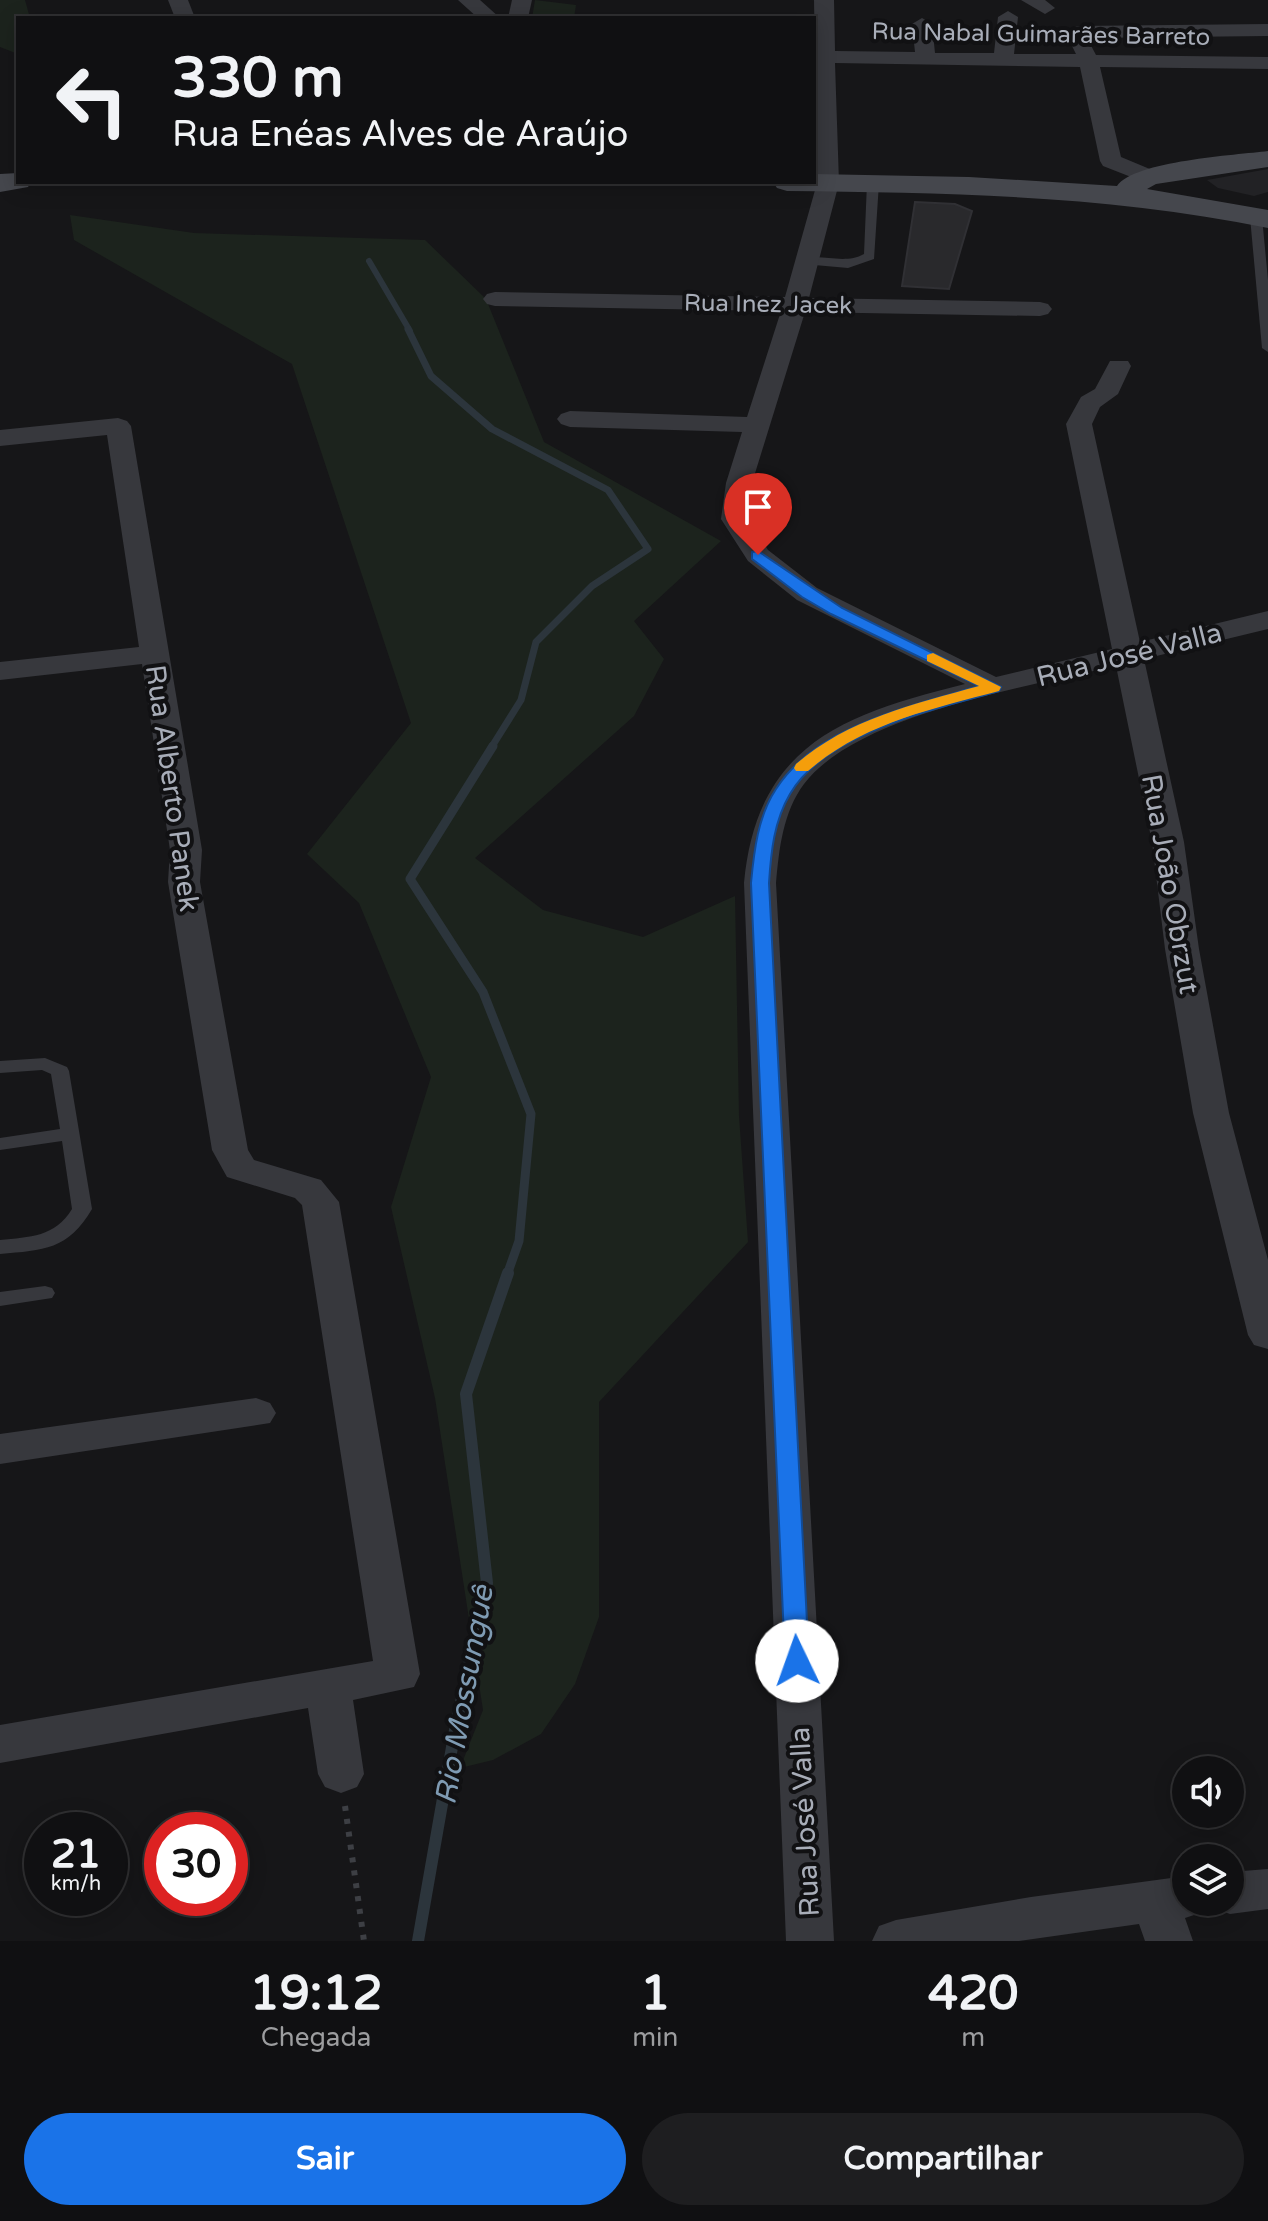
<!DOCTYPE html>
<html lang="pt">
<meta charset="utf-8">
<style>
body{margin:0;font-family:"Varela Round",sans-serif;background:#1e1e20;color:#f1f3f6;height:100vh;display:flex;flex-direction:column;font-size:30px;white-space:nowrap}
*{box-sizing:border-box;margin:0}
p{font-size:26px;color:#9c9d9f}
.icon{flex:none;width:44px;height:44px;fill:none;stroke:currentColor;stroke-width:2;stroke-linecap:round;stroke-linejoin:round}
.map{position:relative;height:1941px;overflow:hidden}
.sheet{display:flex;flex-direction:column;background:#101012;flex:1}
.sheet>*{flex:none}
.banner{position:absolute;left:16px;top:16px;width:800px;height:168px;border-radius:0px;box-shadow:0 4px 20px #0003,0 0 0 2px #303032;background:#101012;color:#f1f3f6;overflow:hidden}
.buttons{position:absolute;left:1172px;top:1756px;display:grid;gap:16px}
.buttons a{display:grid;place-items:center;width:72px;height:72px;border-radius:50%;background:#101012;box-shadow:0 4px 20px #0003,0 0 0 2px #303032;font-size:40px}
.speed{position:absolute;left:24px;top:1812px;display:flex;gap:16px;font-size:40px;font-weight:700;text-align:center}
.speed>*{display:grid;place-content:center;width:104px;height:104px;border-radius:50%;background:#101012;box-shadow:0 4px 20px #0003,0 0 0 2px #303032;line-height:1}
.speed small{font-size:20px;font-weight:400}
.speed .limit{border:12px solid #d22;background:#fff;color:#111}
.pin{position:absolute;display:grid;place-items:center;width:68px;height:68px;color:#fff;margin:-82px -34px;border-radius:50% 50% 50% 0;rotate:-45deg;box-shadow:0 0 8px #0007}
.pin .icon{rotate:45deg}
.me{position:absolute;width:88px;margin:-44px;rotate:357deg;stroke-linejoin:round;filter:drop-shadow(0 0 6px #0008)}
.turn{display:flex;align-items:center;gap:28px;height:168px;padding:0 24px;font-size:36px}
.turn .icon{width:104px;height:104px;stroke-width:2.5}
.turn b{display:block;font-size:56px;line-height:68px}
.eta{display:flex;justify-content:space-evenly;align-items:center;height:136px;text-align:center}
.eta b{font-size:48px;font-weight:700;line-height:56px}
.action{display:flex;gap:16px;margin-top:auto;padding:16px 24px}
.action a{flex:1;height:92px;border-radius:48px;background:#1a73e8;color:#fff;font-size:32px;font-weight:700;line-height:92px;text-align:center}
.action a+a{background:#1e1e20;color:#f1f3f6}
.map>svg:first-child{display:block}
.built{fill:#222225}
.green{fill:#1c231d}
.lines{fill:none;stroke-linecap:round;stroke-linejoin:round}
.stream-far3{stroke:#2c353c;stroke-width:6}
.stream-far2{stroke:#2c353c;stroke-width:7}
.stream-far1{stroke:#2c353c;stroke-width:9}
.stream{stroke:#2c353c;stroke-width:12}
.building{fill:#29292c;stroke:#303034;stroke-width:2}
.path{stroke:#3d3f44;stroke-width:6;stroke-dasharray:5 8;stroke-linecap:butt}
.lane{fill:#37383d;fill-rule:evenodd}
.street{fill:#37383d;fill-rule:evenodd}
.secondary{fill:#45474d;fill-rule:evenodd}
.route{fill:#1a73e8;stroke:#114b97;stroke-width:2}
.slow{fill:#f59e0b}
.labels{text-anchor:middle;stroke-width:8;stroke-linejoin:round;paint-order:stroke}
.far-street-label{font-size:24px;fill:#a8adb8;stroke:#111113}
.street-label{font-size:28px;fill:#a8adb8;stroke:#111113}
.water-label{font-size:30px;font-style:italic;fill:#7f9bb3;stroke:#111113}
</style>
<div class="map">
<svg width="1268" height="1941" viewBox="0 0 1268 1941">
<rect width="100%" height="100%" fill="#161618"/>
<polygon class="built" points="1268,169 1268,192 1254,196 1218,188 1207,180"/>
<g class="green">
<polygon points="0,0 25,0 30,18 18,18 18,54 0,47"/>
<polygon points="535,0 576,5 574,18 532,18"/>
<polygon points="70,215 194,233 425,240 486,299 544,442 721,541 634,621 664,659 634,716 475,858 543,910 643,937 735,896 739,1116 748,1242 599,1402 599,1617 575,1684 541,1734 493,1760 460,1768 483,1710 435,1398 391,1207 431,1077 359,903 307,854 411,723 292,364 74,240"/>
</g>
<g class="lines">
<polyline class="stream-far3" points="369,261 410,331"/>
<polyline class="stream-far2" points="408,329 431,376 492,429 608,490 648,549 592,586 536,642 521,700 491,748"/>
<polyline class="stream-far1" points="493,746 410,879 483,992 531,1114 519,1241 507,1275"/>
<polyline class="stream" points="418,1941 455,1730 487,1583 466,1394 508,1273"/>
</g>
<polygon class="building" points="915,202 955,204 972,211 949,289 902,286"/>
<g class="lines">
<polyline class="path" points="345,1806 364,1941"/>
<g class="lane">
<path d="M873,180L879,183L874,259L848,268L803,264L801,261C816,251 843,266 864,254L867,183Z"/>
<polygon points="1256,213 1262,217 1268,280 1268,352 1262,348 1250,217"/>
<path d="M45,1058L67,1067L69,1071L92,1209C68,1250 44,1250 0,1254V1240C30,1237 55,1237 72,1209L62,1141L0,1150V1138L60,1129L51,1074L42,1070L0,1073V1061Z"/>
<polygon points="45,1286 52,1288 55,1293 52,1298 0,1306 0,1292"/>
</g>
<g class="street">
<polygon points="168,0 188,0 195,18 175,18"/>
<polygon points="458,0 480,0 500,18 478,18"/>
<polygon points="512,0 532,0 528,18 508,18"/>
<path d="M814,0H834L835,51L915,52L912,24L922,18L932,24L935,53H994L998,17L1008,11L1018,17L1014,54H1076L1070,42L1075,37L1067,32L1077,26L1268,24V36L1087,38L1096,55L1268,57V69L1100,67L1121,157L1157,172L1160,177L1157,182L1149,184L1103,166L1100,161L1080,67L835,63L839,183L809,298L1040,302L1048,304L1052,309L1048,314L1040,316L805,312L752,483L749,519L768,550L817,588L996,677L1112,649L1066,424L1081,397L1095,389L1110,361H1128L1131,366L1118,394L1100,407L1092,424L1140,642L1268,611V629L1144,659L1184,842L1199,949L1229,1113L1268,1260V1349L1254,1345L1248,1335L1193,1113L1165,949L1152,842L1116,666C1031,686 858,713 804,784C783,812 779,849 776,883L834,1941H786L744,883C757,744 844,714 965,684L797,600L748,561L721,519L726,483L742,432L570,427L561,424L557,419L561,414L570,411L747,417L781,311L495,306L487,304L483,299L487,294L495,292L785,297L817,183Z"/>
<polygon points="1021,0 1045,0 1055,8 1045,14"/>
<polygon points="118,418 127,421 131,426 202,850 200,882 248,1150 254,1160 321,1180 339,1202 420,1674 414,1687 353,1700 364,1774 357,1787 341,1793 325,1787 318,1774 308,1708 0,1763 0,1725 373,1661 302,1205 295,1198 227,1177 212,1150 168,882 170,850 142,664 0,680 0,662 139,647 107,435 0,446 0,430"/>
<polygon points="256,1398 270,1403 276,1413 270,1423 0,1464 0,1434"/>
<polygon points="1268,1869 1268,1909 1230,1914 1213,1908 1210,1902 1230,1902 1230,1872"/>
<polygon points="1186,1876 1186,1902 1208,1902 1203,1912 1185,1918 1193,1941 1145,1941 1139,1924 1019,1941 872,1941 879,1926 896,1920 1031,1897"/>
</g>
<g class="secondary">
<path d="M1268,151V167L1156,184L1147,189L1268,210V228C1109,195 949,193 787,191L777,188L773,182H814V174L969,177L1117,186C1134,161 1236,155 1268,151Z"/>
<polygon points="18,173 18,182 31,182 28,187 0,192 0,174"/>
</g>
</g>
<path class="route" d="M758,551L842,608L1001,687L999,691C935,709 825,733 790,794C774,821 771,852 769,883L809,1661L805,1667L797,1670L788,1667L785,1661L751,883C754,851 758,816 776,789C816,726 912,706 979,686L831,614L802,597L752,559V552Z"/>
<path class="slow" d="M933,653L1001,687L999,691C931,709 862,724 808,771H796L794,768L796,764C848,719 914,704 979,686L927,661V655Z"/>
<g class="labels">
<g class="far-street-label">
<text transform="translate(1041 34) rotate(1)" y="8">Rua Nabal Guimarães Barreto</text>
<text transform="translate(768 304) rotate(1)" y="8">Rua Inez Jacek</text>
</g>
<g class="street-label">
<text transform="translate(1129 654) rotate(-14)" y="10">Rua José Valla</text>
<text transform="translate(173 788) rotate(82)" y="10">Rua Alberto Panek</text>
<text transform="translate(1171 884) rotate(80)" y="10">Rua João Obrzut</text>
<text transform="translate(804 1822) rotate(-93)" y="10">Rua José Valla</text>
</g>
<g class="water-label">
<text transform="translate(464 1695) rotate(-80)" y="10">Rio Mossunguê</text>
</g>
</g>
</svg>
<div class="buttons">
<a><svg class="icon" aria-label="sound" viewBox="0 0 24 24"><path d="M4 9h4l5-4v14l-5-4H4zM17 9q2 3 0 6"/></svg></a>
<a><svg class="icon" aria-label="layers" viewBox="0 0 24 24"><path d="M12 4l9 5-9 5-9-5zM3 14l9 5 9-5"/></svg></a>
</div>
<div class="speed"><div>21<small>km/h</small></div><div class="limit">30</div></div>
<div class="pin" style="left:758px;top:555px;background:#d93025"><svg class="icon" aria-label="arrive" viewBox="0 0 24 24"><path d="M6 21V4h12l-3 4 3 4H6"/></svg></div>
<svg class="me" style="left:797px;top:1661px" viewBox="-20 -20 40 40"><circle r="19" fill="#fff"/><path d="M0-13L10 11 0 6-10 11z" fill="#1a73e8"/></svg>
<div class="banner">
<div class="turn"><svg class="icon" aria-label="left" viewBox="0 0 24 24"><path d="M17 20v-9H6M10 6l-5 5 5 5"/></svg><div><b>330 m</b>Rua Enéas Alves de Araújo</div></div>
</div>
</div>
<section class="sheet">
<div class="eta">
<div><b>19:12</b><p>Chegada</p></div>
<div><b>1</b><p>min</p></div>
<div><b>420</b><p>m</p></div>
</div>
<div class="action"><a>Sair</a><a>Compartilhar</a></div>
</section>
